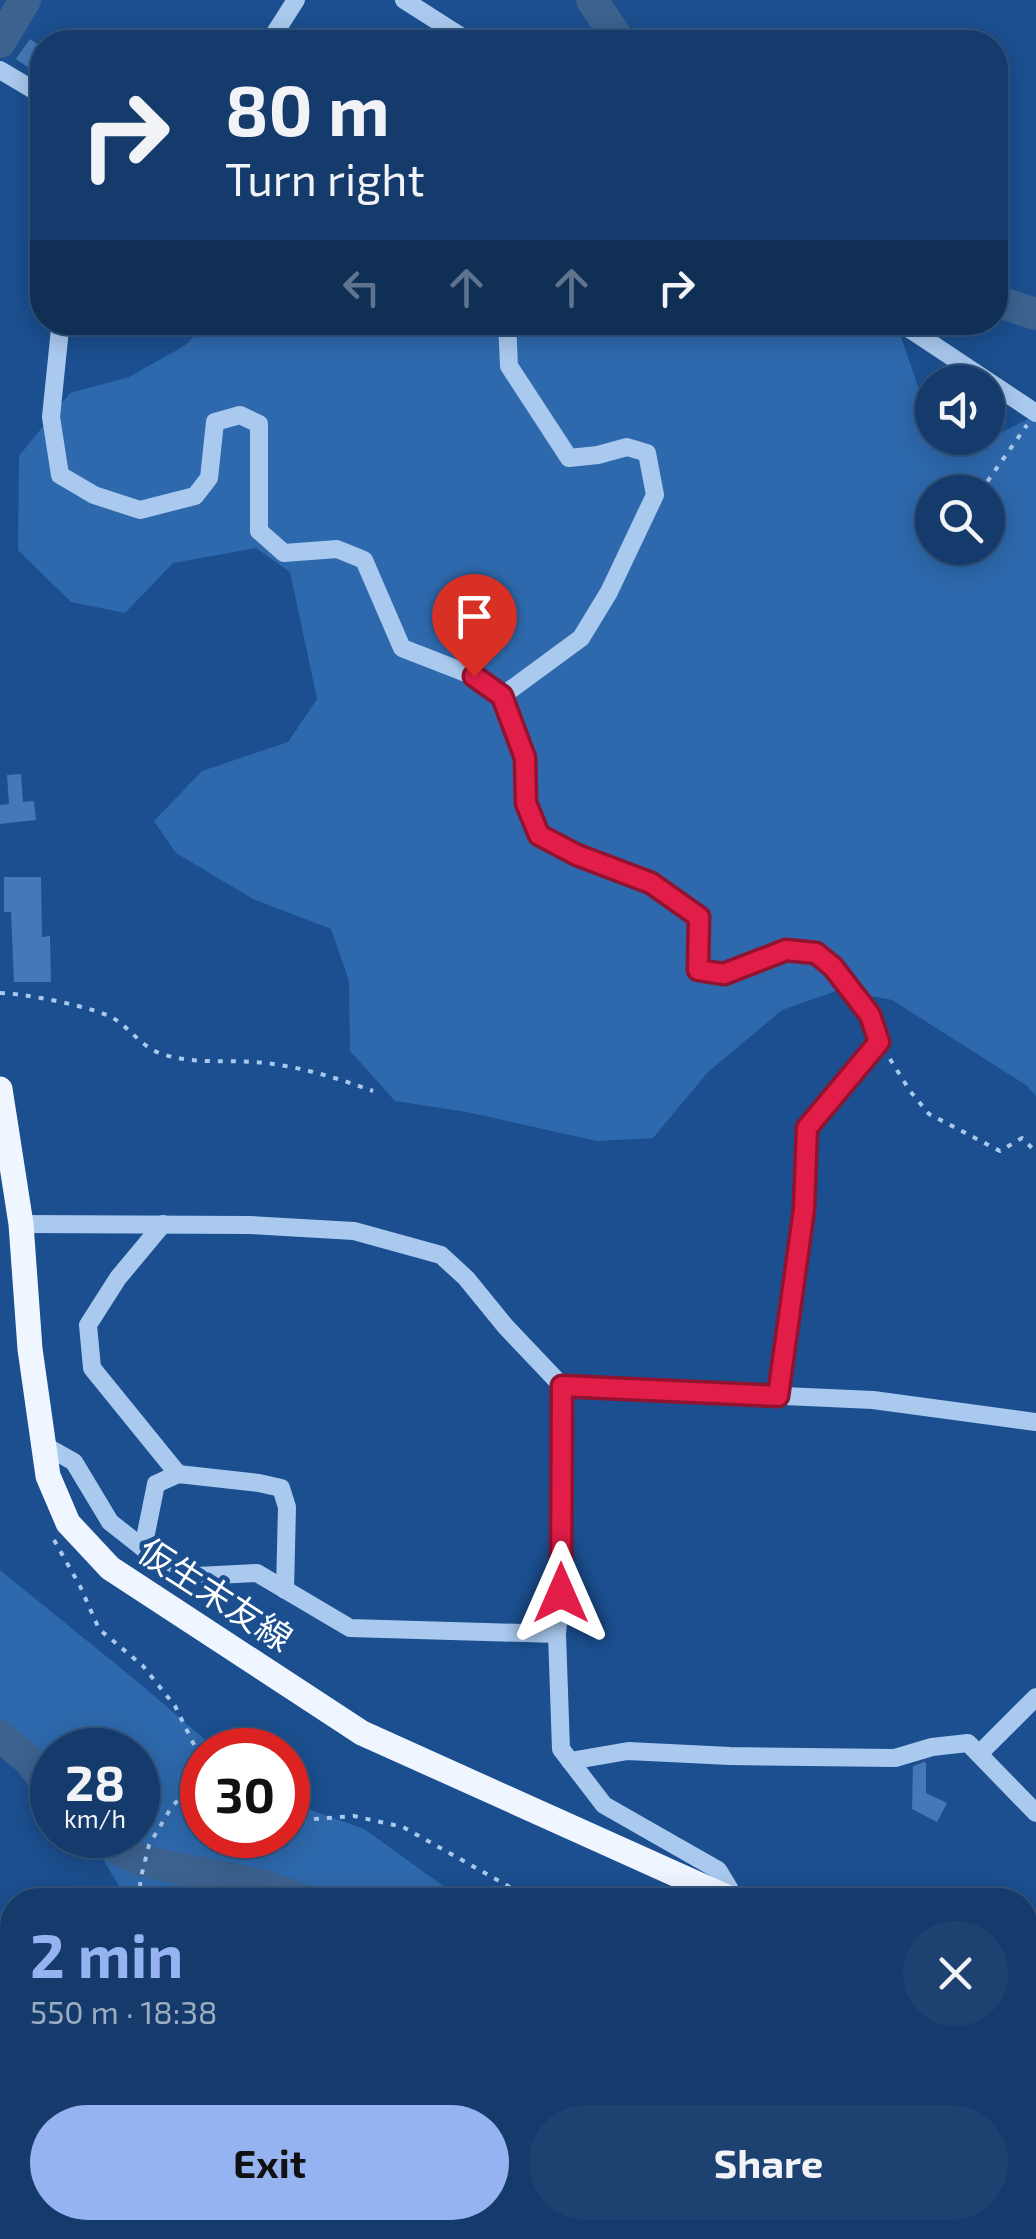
<!DOCTYPE html>
<meta charset="utf-8">
<style>
body{margin:0;font-family:"Exo 2","Noto Sans JP",sans-serif;background:#1d4271;color:#f1f3f6;height:100vh;display:flex;flex-direction:column;font-size:38px;white-space:nowrap}
*{box-sizing:border-box;margin:0}
p{font-size:32px;color:#9dadc1}
.icon{flex:none;width:55px;height:55px;fill:none;stroke:currentColor;stroke-width:2;stroke-linecap:round;stroke-linejoin:round}
.map{position:relative;flex:1;overflow:hidden}
.panel{position:absolute;left:0px;top:1888px;width:1038px;height:352px;display:flex;flex-direction:column;background:#143b6b;border-radius:40px 40px 0 0;box-shadow:0 5px 25px #0003,0 0 0 2px #33557e}
.panel>*{flex:none}
.guide{position:absolute;left:30px;top:30px;width:978px;height:305px;border-radius:40px;box-shadow:0 5px 25px #0003,0 0 0 2px #33557e;background:#143b6b;color:#f1f3f6;overflow:hidden}
.buttons{position:absolute;left:915px;top:365px;display:grid;gap:20px}
.buttons a{display:grid;place-items:center;width:90px;height:90px;border-radius:50%;background:#143b6b;box-shadow:0 5px 25px #0003,0 0 0 2px #33557e;font-size:50px}
.speed{position:absolute;left:30px;top:1728px;display:flex;gap:20px;font-size:50px;font-weight:700;text-align:center}
.speed>*{display:grid;place-content:center;width:130px;height:130px;border-radius:50%;background:#143b6b;box-shadow:0 5px 25px #0003,0 0 0 2px #33557e;line-height:1}
.speed small{font-size:25px;font-weight:400}
.speed .limit{border:15px solid #d22;background:#fff;color:#111}
.pin{position:absolute;display:grid;place-items:center;width:85px;height:85px;color:#fff;margin:-102px -42px;border-radius:50% 50% 50% 0;rotate:-45deg;box-shadow:0 0 10px #0007}
.pin .icon{rotate:45deg}
.me{position:absolute;width:110px;margin:-55px;rotate:0deg;stroke-linejoin:round;filter:drop-shadow(0 0 8px #0008)}
.turn{display:flex;align-items:center;gap:35px;height:210px;padding:0 30px;font-size:45px}
.turn .icon{width:130px;height:130px;stroke-width:2.5}
.turn b{display:block;font-size:70px;line-height:85px}
.lanes{display:flex;align-items:center;height:95px;padding:0 30px;background:#0003;justify-content:center;gap:50px;direction:ltr}
.lanes .off{opacity:.35}
.round{display:grid;place-items:center;flex:none;width:105px;height:105px;border-radius:52px;background:#1d4271}
.summary{display:flex;align-items:center;justify-content:space-between;height:170px;padding:0 30px}
h1{font-size:60px;font-weight:700;line-height:75px;color:#95b2f1}
.primary-button{display:flex;gap:20px;margin-top:auto;padding:20px 30px}
.primary-button a{flex:1;height:115px;border-radius:60px;background:#95b2f1;color:#111;font-size:40px;font-weight:700;line-height:115px;text-align:center}
.primary-button a+a{background:#1d4271;color:#f1f3f6}
.map>svg:first-child{display:block}
.green{fill:#2e69ad;fill-rule:evenodd}
.lines{fill:none;stroke-linecap:round;stroke-linejoin:round}
.river{stroke:#3c6290;stroke-width:32}
.building{fill:#4478b7}
.path{stroke:#a9c9ee;stroke-width:4;stroke-dasharray:5 8;stroke-linecap:butt}
.minor{stroke:#a9c9ee;stroke-width:18}
.major{stroke:#f0f6ff;stroke-width:25}
.route-casing{stroke:#92132f;stroke-width:25}
.route{stroke:#e11d48;stroke-width:18}
.labels{text-anchor:middle;stroke-width:9;stroke-linejoin:round;paint-order:stroke}
.street-label{font-size:35px;fill:#fff;stroke:#1b4f8f}
</style>
<div class="map">
<svg width="1036" height="2239" viewBox="0 0 1036 2239">
<rect width="100%" height="100%" fill="#1b4f8f"/>
<g class="green">
<path d="M209,323H896L920,392L932,406V438H988V435H996L1036,415V1096L1026,1085L892,1000L839,990L782,1010L708,1072L653,1138L597,1141L467,1112L395,1101L350,1051L349,981L331,929L253,899L176,853L154,821L202,771L288,742L317,699L290,572L256,548L173,563L125,613L71,602L18,550L19,456L70,393L129,377L184,346ZM932,492H988V548H932Z"/>
<polygon points="0,1570 139,1683 217,1750 202,1750 202,1835 288,1835 288,1802 364,1829 463,1900 127,1900 89,1835 138,1835 138,1750 52,1750 52,1785 35,1766 0,1745"/>
<polygon points="0,1953 12,1955 12,2130 0,2110"/>
<polygon points="74,2228 934,2228 953,2239 82,2239"/>
</g>
<g class="lines">
<g class="river">
<polyline points="592,0 620,42"/>
<polyline points="0,42 25,0"/>
<polyline points="995,301 1036,314"/>
<polyline points="0,1736 29,1760 52,1790"/>
<polyline points="89,1835 142,1861 265,1886 303,1900"/>
<polyline points="832,2228 841,2239"/>
</g>
</g>
<g class="building">
<polygon points="30,39 42,47 42,77 16,59"/>
<polygon points="21,774 23,802 34,801 36,820 0,824 0,805 9,804 7,775"/>
<polygon points="4,877 41,877 42,937 50,936 51,982 14,982 11,912 4,912"/>
<polygon points="924,1762 926,1763 926,1793 947,1803 937,1822 912,1809 913,1766"/>
</g>
<g class="lines">
<g class="path">
<polyline points="980,492 1027,425"/>
<path d="M0,993C22,993 95,1007 113,1018C130,1028 141,1047 162,1054C192,1064 223,1060 254,1062C295,1065 335,1077 373,1091"/>
<polyline points="890,1059 910,1091 929,1114 1000,1151 1022,1138 1036,1152"/>
<polyline points="54,1540 80,1586 99,1629 143,1666 175,1706 202,1761"/>
<polyline points="288,1821 354,1816 403,1827 533,1900"/>
<polyline points="141,1900 140,1881 149,1845 171,1808 191,1785 199,1755"/>
<polyline points="292,2239 300,2228"/>
</g>
<g class="minor">
<polyline points="404,0 470,42"/>
<polyline points="269,42 296,0"/>
<polyline points="0,70 42,95"/>
<polyline points="63,322 60,329 51,417 60,475 94,495 140,510 195,496 209,478 215,422 240,415 259,424 259,531 284,553 337,549 364,560 402,648 474,676 502,696 525,758 526,803 539,835 577,855 651,883 699,917 698,969 724,974 786,950 816,953 833,967 870,1015 879,1043 807,1128 804,1209 778,1396"/>
<polyline points="899,322 1036,413"/>
<polyline points="502,696 581,638 609,592 655,495 647,453 627,447 598,455 569,458 509,366 507,322"/>
<polyline points="21,1224 250,1225 354,1231 441,1255 466,1278 506,1327 562,1386 873,1400 1036,1422"/>
<polyline points="163,1224 118,1278 88,1325 92,1368 178,1474"/>
<polyline points="562,1386 561,1593 557,1634 561,1749 604,1805 718,1870 736,1900"/>
<polyline points="44,1445 74,1462 110,1522 143,1548 197,1576 257,1573 350,1628 557,1634"/>
<polyline points="143,1548 156,1484 178,1474 259,1483 281,1488 287,1507 285,1590"/>
<polyline points="979,1754 1036,1697"/>
<polyline points="570,1761 628,1751 730,1756 895,1758 932,1747 968,1743 1036,1813"/>
<polyline points="1025,2016 1036,2021"/>
</g>
<g class="major">
<polyline points="0,1089 21,1224 30,1349 48,1476 68,1523 110,1568 362,1733 733,1900"/>
<polyline points="1025,2046 1036,2058"/>
</g>
</g>
<g class="lines">
<defs>
<polyline id="route" points="474,676 502,696 525,758 526,803 539,835 577,855 651,883 699,917 698,970 724,974 786,950 816,953 833,967 870,1015 879,1042 807,1128 804,1209 778,1396 562,1386 561,1593"/>
</defs>
<use href="#route" class="route-casing"/>
<use href="#route" class="route"/>
</g>
<g class="labels">
<g class="street-label">
<text transform="translate(215 1595) rotate(33)" y="12">仮生末友線</text>
</g>
</g>
</svg>
<div class="buttons">
<a><svg class="icon" aria-label="sound" viewBox="0 0 24 24"><path d="M4 9h4l5-4v14l-5-4H4zM17 9q2 3 0 6"/></svg></a>
<a><svg class="icon" aria-label="search" viewBox="0 0 24 24"><circle cx="10" cy="10" r="6"/><path d="M15 15l6 6"/></svg></a>
</div>
<div class="speed"><div>28<small>km/h</small></div><div class="limit">30</div></div>
<div class="pin" style="left:474px;top:676px;background:#d93025"><svg class="icon" aria-label="arrive" viewBox="0 0 24 24"><path d="M6 21V4h12l-3 4 3 4H6"/></svg></div>
<svg class="me" style="left:561px;top:1593px" viewBox="-20 -20 40 40"><path d="M0-17L14 15 0 8-14 15z" fill="#e11d48" stroke="#fff" stroke-width="4"/></svg>
<div class="guide">
<div class="turn"><svg class="icon" aria-label="right" viewBox="0 0 24 24"><path d="M7 20v-9h11M14 6l5 5-5 5"/></svg><div><b>80 m</b>Turn right</div></div>
<div class="lanes"><svg class="icon off" aria-label="left" viewBox="0 0 24 24"><path d="M17 20v-9H6M10 6l-5 5 5 5"/></svg><svg class="icon off" aria-label="ahead" viewBox="0 0 24 24"><path d="M12 20V5M6 11l6-6 6 6"/></svg><svg class="icon off" aria-label="ahead" viewBox="0 0 24 24"><path d="M12 20V5M6 11l6-6 6 6"/></svg><svg class="icon" aria-label="right" viewBox="0 0 24 24"><path d="M7 20v-9h11M14 6l5 5-5 5"/></svg></div>
</div>
<section class="panel">
<div class="summary"><div><h1>2 min</h1><p>550 m · 18:38</p></div><a class="round"><svg class="icon" aria-label="close" viewBox="0 0 24 24"><path d="M6 6l12 12M18 6L6 18"/></svg></a></div>
<div class="primary-button"><a>Exit</a><a>Share</a></div>
</section>
</div>
